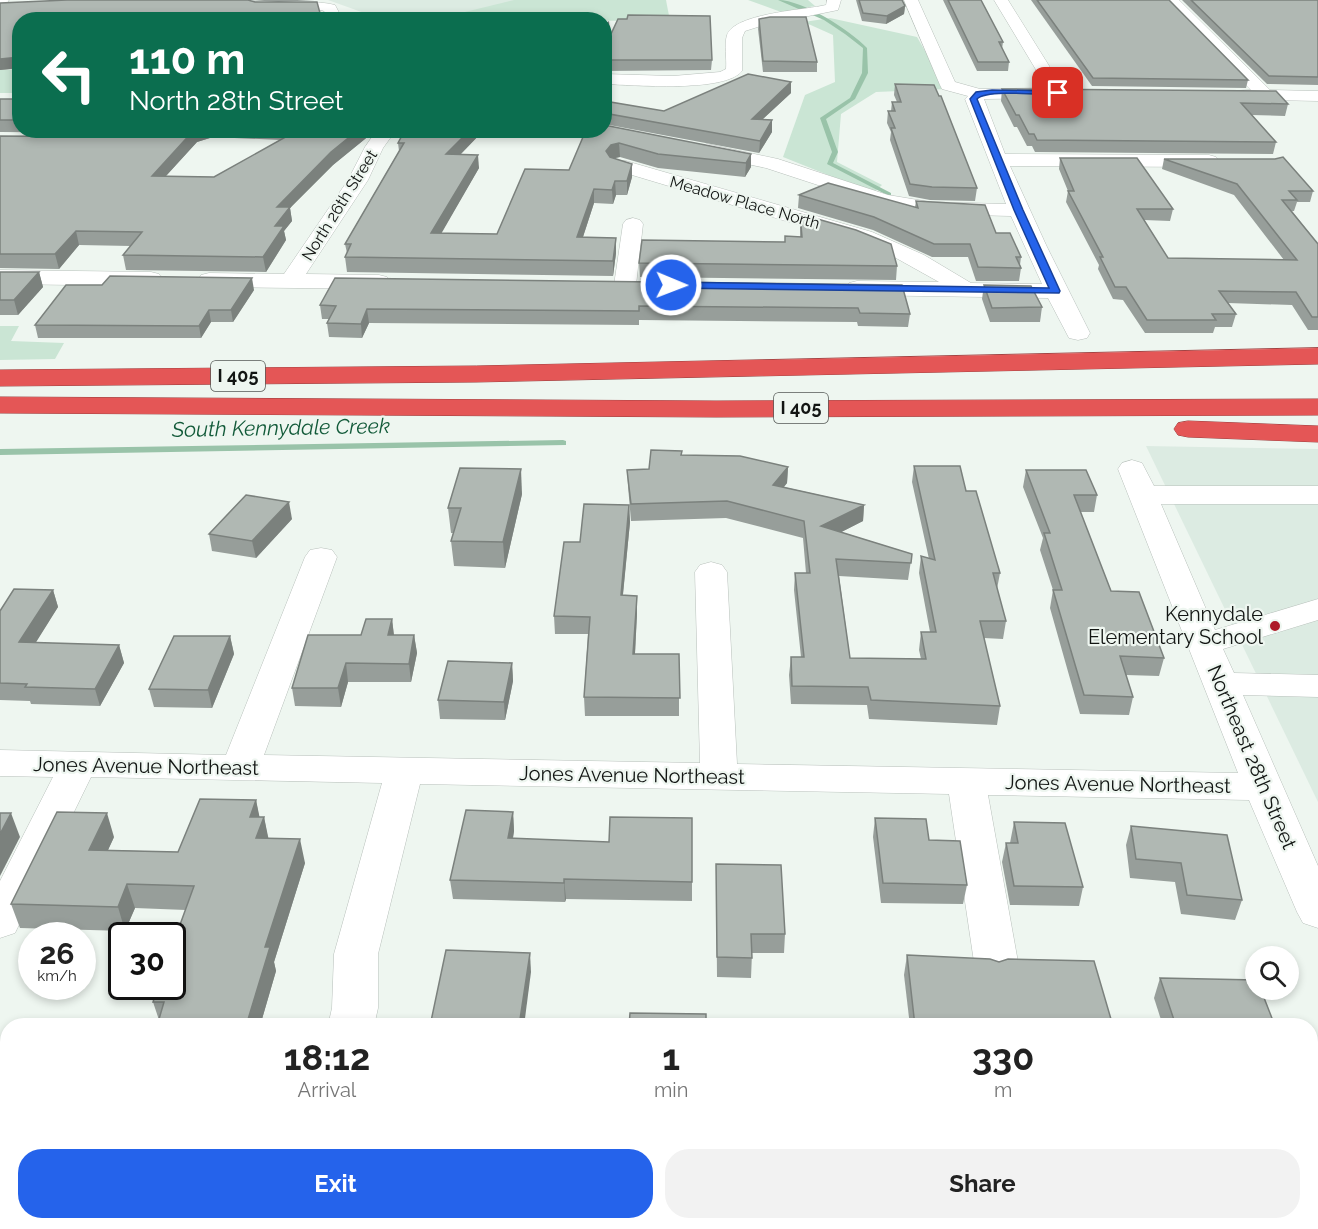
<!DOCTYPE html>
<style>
body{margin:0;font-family:Raleway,sans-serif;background:#f2f2f2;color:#222;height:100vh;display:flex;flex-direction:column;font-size:22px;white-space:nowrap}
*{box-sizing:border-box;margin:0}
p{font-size:20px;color:#767676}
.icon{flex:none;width:33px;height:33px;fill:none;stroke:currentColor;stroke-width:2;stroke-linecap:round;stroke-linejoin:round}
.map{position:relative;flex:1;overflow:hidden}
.sheet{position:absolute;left:0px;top:1018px;width:1318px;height:212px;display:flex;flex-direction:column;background:#fff;border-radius:24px 24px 0 0;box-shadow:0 3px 9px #0003}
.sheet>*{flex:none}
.guide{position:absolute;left:12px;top:12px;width:600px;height:126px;border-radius:24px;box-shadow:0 3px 9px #0003;background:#0b6e4f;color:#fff;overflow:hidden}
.fabs{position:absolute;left:1245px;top:946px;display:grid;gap:12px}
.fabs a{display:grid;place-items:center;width:54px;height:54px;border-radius:50%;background:#fff;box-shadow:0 3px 9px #0003;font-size:30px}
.speed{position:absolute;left:18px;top:922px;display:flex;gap:12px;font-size:30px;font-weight:700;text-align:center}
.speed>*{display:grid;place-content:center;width:78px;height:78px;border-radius:50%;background:#fff;box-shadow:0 3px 9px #0003;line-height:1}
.speed small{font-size:15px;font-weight:400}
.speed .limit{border:3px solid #111;border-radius:9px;background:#fff;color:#111}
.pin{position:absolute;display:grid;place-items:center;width:51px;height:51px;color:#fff;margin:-26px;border-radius:12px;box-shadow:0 3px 9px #0006}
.me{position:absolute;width:66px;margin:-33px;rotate:91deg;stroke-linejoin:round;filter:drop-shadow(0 0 4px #0008)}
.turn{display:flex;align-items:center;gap:21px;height:126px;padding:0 18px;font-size:27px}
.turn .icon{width:78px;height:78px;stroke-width:2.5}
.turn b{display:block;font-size:42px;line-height:51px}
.eta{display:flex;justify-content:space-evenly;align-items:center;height:102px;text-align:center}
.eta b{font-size:36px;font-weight:700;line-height:42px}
.button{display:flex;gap:12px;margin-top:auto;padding:12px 18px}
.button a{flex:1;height:69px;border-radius:24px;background:#2563eb;color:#fff;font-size:24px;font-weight:700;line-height:69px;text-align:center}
.button a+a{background:#f2f2f2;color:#222}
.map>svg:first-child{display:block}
.built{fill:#dcebe2}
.green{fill:#cae5d4}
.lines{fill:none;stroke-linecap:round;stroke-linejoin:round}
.stream{fill:#99c3a9;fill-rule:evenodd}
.minor-casing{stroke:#b8c0bb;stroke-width:1}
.highway-casing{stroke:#9a3f3f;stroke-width:1}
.minor{fill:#fff;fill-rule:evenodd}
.highway{fill:#e45656;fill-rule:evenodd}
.wall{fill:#979e9a;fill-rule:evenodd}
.shaded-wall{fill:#7b817d}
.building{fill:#b0b8b3;stroke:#7b817d;stroke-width:1.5}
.route{fill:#2563eb;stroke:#184099;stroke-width:1.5}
.poi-dot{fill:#ad1927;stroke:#eef6f0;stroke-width:2}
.labels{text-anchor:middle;stroke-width:4.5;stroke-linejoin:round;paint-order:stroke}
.far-street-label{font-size:16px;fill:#121513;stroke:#eef6f0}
.shield{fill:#eef6f0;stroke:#545855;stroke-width:1.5}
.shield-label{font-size:18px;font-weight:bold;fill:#121513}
.poi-label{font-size:20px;fill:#121513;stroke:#eef6f0;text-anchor:end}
.street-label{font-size:20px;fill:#121513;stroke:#eef6f0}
.water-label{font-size:21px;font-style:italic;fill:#125a39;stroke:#eef6f0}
</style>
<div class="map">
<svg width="1318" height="1229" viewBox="0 0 1318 1229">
<rect width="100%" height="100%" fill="#eef6f0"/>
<g class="built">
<polygon points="328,0 572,0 452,20 381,19"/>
<polygon points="1146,446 1318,449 1318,802"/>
</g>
<g class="green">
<polygon points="514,0 666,0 670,21 432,20"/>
<polygon points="748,0 808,0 815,6 781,12"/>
<polygon points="830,18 917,37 947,89 876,92 841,114 837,162 882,185 873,193 783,157 805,95 835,82 833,35 804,22"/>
<polygon points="19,69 19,93 0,93 0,70"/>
<polygon points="0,326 19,326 11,341 64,343 55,359 0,360"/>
</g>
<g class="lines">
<g class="stream">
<path d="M778,0C803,0 850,30 867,48L868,73L855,99L826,119L838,152L833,163L891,193V195H887L827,164L832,152L820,118L850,98L862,73L863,48L845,34L824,20Z"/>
<polygon points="563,440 566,441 566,445 0,455 0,449"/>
</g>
<defs>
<g id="minor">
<polygon points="0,0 9,0 7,3 0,4"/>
<path d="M226,0C244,0 261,3 278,4C298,4 316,0 335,5L342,18L329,20L324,11L321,10C301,11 240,14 226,0Z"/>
<path d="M827,0H841L838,10L764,25L745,31L742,38V71C725,93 632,85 604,84V74L673,76L720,72L726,69C727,58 724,45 727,35C734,14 801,10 821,6L826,5Z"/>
<polygon points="904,0 918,0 955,82 980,89 1047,88 994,0 1008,0 1066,93 1064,97 1058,98 984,99 1005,154 1209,155 1216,157 1219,161 1216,165 1209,167 1010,166 1047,247 1090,333 1087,338 1078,340 1069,338 1048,298 857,295 849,293 846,288 849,283 857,281 939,282 896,258 856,242 612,169 609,165 612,161 626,161 872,232 924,255 971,283 1042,284 1011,216 930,214 885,207 766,168 700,154 698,150 700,146 707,144 778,159 888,195 930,202 1006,204 965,99 968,96 942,89 940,85"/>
<polygon points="1164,0 1179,0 1270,90 1318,91 1318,101 1230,99 1228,95 1230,91 1251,90"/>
<polygon points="377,130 396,130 383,148 368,180 306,274 379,275 387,277 390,282 387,287 379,289 209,287 201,285 198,280 201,275 209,273 284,274 348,180 365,147"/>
<polygon points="633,218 640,220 643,224 636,285 633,290 625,292 617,290 614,285 623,224 626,220"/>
<polygon points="0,270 151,272 159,274 162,279 159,284 151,286 0,284"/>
<polygon points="1132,460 1142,463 1154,486 1318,486 1318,504 1161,504 1215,630 1318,599 1318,620 1223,649 1234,673 1318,675 1318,697 1243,695 1318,866 1318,928 1303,923 1297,912 1249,800 988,795 1018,962 1011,974 996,979 981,974 974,962 949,794 420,784 378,954 378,1008 374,1026 328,1026 332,1008 334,954 382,783 91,777 15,933 0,938 0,881 53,777 0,776 0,750 226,755 305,557 310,550 321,548 332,550 337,557 264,755 700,763 695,572 700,565 711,562 722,565 727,572 737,764 1238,773 1118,469 1122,463"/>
<polygon points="281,1222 333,1222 332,1229 280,1229"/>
</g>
<g id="highway">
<polygon points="1318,348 1318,364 476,382 0,386 0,370 476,366"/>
<polygon points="0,397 716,401 1318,399 1318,415 716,417 0,413"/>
<polygon points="1188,421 1318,426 1318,442 1188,437 1178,435 1174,429 1178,423"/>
</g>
</defs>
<use href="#minor" class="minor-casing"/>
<use href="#highway" class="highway-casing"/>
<use href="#minor" class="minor"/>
<use href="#highway" class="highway"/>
</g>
<g class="wall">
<polygon points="249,0 315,0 279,2 320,13 321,20 20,20 20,68 0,70 0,3 278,2"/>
<polygon points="856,0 902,0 905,6 904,14 886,24 862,21"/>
<polygon points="943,0 981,0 1003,42 1002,49 1009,62 1008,71 977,71"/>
<polygon points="1031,0 1169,0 1248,80 1246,88 1092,86"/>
<polygon points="1182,0 1318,0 1318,85 1267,84"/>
<polygon points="759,19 817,62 817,72 763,72 758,29"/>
<polygon points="604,49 712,60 711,70 604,71"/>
<polygon points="791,82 791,93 763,119 772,132 759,153 604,124 604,101 664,111"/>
<polygon points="895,84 977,188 975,201 930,200 909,196 890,140 891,132 887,123 888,111 891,111 892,102 897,102 894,95"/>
<polygon points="1002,89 1288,104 1285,116 1252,115 1276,142 1273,154 1035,152 1032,146 1027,146 1017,127 1014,127 1001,101"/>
<path d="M0,99H20V130H376L333,165L290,208L292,221L284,231L286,240L266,272L126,270L123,255L131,246L79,245L59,269L0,268V136L140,137L148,135L143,133L0,132ZM213,137L281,140L214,177L166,176L197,142Z"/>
<polygon points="405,130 484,130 461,154 479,168 441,233 497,234 569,170 586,130 751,154 751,167 745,177 658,168 620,157 614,158 632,177 627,195 616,195 613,204 594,203 583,237 616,238 616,253 613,276 347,272 345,257 347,253 345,244 399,151 398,143"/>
<polygon points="1060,158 1173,209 1170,221 1144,220 1168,258 1284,260 1234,195 1162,169 1164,159 1313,191 1310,202 1297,202 1294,211 1292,211 1318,244 1318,330 1308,330 1292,305 1228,303 1236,314 1232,327 1215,327 1213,333 1145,333 1123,300 1113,299 1098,269 1099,265 1066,202 1068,191 1059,169"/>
<polygon points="799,195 915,207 916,201 996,233 1021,257 1020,265 1021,268 1019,281 976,281 968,257 932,257 873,230 798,208"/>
<polygon points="800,214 897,266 896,280 640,277 639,263 785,242 800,237"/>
<polygon points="0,272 39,272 43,287 18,315 0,315"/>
<polygon points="902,285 910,314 908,327 858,326 857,322 639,320 639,325 369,323 362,338 329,337 327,323 329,319 322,319 320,305"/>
<polygon points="984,285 1042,307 1040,322 990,322 982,299"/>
<polygon points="254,290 233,322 211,322 201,338 38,338 35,325"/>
<polygon points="681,455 788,467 787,483 784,487 864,505 863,521 841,532 912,554 908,580 839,576 850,658 921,659 919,650 921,632 930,632 919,573 921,556 929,559 912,482 914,466 966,491 1000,573 997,589 1006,621 1003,639 984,638 1000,706 997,725 869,719 867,705 791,704 789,675 791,657 801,657 794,590 795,573 806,573 803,538 726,518 631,521 628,486 627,470 649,469"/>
<polygon points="1026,470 1097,495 1094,512 1080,512 1111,591 1164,658 1159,676 1126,675 1133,697 1129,715 1080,714 1050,608 1053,590 1040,550 1043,538 1023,487"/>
<polygon points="522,494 505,568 454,566 451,541 453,533 451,533 448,508"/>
<polygon points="629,505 630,522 623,595 637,596 637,613 635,654 679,654 679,716 585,716 584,697 588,634 555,634 554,616 580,542"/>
<polygon points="292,519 256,558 212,551 209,534"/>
<polygon points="53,590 58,607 35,643 119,645 124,663 100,706 31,704 30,701 0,700 0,611"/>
<polygon points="392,619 394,635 414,635 417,653 411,682 348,682 341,707 295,706 292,688 361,635"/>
<polygon points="230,636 234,654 212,708 154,707 149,689"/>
<polygon points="512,663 513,681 505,720 440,719 438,700"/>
<polygon points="256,800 259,817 264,817 268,839 305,863 274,962 276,971 260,1026 157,1026 159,1020 153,1002 186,910 135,908 125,931 20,928 11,904 114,837 108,850 178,852"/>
<polygon points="513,812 514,831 513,839 609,842 692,818 692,901 566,899 565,902 453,899 450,880"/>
<polygon points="875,818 967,885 963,904 881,903 873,837"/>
<polygon points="1014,822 1083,887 1079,906 1010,905 1002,862 1006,843 1010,843"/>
<polygon points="1131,826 1242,900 1235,920 1181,914 1175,882 1130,878 1126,845"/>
<polygon points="716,864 785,934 784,953 752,953 751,978 717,977"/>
<polygon points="907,955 1113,1026 910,1026 904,975"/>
<polygon points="1160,978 1275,1026 1163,1026 1154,998"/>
<polygon points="1311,1116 1318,1130 1318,1220 1311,1220"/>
<polygon points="0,1117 8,1117 8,1199 0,1200"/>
<polygon points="804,1222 910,1222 911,1229 804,1229"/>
<polygon points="1082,1222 1192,1222 1198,1229 1080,1229"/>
</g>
<g class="shaded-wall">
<polygon points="905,6 904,14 886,24 887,16"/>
<polygon points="320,13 321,20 285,20 289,15"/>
<polygon points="609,21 610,32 604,36 604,25"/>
<polygon points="20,57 20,68 0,70 0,59"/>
<polygon points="791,82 791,93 751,130 752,119"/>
<polygon points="772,120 772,132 759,153 760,141"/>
<polygon points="194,130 212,130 213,137 197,142 154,189 152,176"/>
<polygon points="358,130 376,130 333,165 290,208 292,221 284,231 286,240 266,272 263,257 275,226 277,207 331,152"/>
<polygon points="470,130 484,130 447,168 446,154"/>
<polygon points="619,143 620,157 611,159 606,151 611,145"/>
<polygon points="751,154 751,167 745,177 746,163"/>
<polygon points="478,155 479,168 433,248 431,233"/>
<polygon points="632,164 632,177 627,195 627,181"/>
<polygon points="615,181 616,195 613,204 612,190"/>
<polygon points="594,189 594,203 578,252 577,237"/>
<polygon points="76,231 79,245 59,269 55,254"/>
<polygon points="616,238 616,253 613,276 613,261"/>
<polygon points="39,272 43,287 18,315 14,300"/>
<polygon points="252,278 254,290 233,322 231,310"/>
<polygon points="367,309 369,323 362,338 361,324"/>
<polygon points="209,310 211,322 201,338 199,326"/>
<polygon points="788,467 787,483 772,501 773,485"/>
<polygon points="521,469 522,494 505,568 503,542"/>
<polygon points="289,502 292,519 256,558 252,541"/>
<polygon points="629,505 630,522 621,613 621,595"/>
<polygon points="864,505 863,521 820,543 821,526"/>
<polygon points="53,590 58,607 25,660 19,642"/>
<polygon points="637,596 637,613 634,672 633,654"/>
<polygon points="392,619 394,637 388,635"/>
<polygon points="414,635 417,653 411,682 409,664"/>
<polygon points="230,636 234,654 212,708 208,690"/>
<polygon points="119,645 124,663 100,706 95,689"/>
<polygon points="346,663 348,682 341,707 338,688"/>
<polygon points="512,663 513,681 505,720 504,702"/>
<polygon points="256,800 261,824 250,817"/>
<polygon points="513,812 514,831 509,858 508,838"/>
<polygon points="11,813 20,837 0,876 0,834"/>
<polygon points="107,813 114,837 97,874 89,850"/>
<polygon points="264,817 269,841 256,838"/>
<polygon points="300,839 305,863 274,962 276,971 260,1026 246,1026 265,947"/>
<polygon points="564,879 566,899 565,902 564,883"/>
<polygon points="127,884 135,908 125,931 118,907"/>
<polygon points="530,953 531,972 524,1026 519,1026"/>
<polygon points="0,1069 2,1075 0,1081"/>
<polygon points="193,1222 207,1222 206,1229 192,1229"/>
<polygon points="493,1222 498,1222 497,1229 492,1229"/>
</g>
<g class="building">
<polygon points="67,0 248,0 255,2 317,2 320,13 289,15 285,20 20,20 20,57 0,59 0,3"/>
<polygon points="859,0 902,0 905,6 887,16 863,13"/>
<polygon points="948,0 981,0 1003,42 999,42 1009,62 978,62"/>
<polygon points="1037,0 1169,0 1248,80 1093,78"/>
<polygon points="1191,0 1318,0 1318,77 1269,76"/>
<polygon points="628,15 710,16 712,60 604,60 604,49 618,19 627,19"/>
<polygon points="770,17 806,17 817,62 763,61 759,19"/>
<polygon points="748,74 791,82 752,119 772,120 760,141 604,113 604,101 664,111"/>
<polygon points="895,84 934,85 939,96 941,96 977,188 932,187 910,184 891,128 895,128 888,111 895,111 892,102 901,102"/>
<polygon points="1002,89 1276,91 1288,104 1241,103 1276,142 1037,140 1034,134 1029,134 1019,115 1016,115"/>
<rect x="0" y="99" width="20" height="21"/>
<polygon points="604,125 751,154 746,163 658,154 619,143 611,145 606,151 610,157 632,164 627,181 615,181 612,190 594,189 577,237 616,238 613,261 345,257 351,244 345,244 404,143 398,143 405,130 470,130 446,154 478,155 431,233 497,234 525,169 569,170 586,130 604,130"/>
<polygon points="151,130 194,130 152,176 214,177 298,130 358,130 331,152 277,207 290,207 275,226 284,226 263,257 123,255 142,232 76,231 55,254 0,254 0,136 140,137 148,135"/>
<polygon points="1283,157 1313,191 1289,191 1297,200 1282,200 1318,244 1318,317 1312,317 1296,292 1219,291 1236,314 1212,314 1216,320 1147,320 1126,287 1115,287 1100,257 1103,257 1068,191 1074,191 1060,158 1137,158 1173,209 1137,209 1168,258 1297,260 1237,184 1164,159 1275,159"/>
<polygon points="828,183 918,208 916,201 985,205 996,233 1010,233 1021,257 1016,257 1021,268 978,267 970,244 934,244 874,217 799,195"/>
<polygon points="800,214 856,230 891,244 897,266 639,263 642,240 785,242 785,236 802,237"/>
<polygon points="0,272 39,272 14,300 0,300"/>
<polygon points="110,276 252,278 231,310 209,310 199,326 35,325 66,285 102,285"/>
<polygon points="335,278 902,285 910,314 860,313 858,308 639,306 639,311 367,309 361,324 327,323 336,306 320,305"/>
<polygon points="984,285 1031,286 1042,307 992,308"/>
<polygon points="651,450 682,451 681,455 740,456 788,467 773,485 864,505 821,526 912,554 911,563 836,559 850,658 926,659 921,632 936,632 921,556 935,560 914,466 960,466 966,491 976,491 1000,573 993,573 1006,621 980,621 1000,706 871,700 868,687 792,686 791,657 804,657 795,573 810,573 804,521 727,501 631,504 627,470 649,469"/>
<polygon points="460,468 521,469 503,542 451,541 461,508 448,508"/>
<polygon points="1026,470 1086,470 1097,495 1074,495 1111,591 1139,592 1164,658 1120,656 1133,697 1084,695 1053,590 1062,590 1044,533 1050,533"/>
<polygon points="246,495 289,502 252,541 209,534"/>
<polygon points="584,504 629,505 621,595 637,596 633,654 679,654 680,698 584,697 590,617 554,616 564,542 580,542"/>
<polygon points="14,589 53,590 19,642 119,645 95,689 25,687 27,684 0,683 0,611"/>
<polygon points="366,619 392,619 388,635 414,635 409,664 346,663 338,688 292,688 308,635 361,635"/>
<polygon points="174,636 230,636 208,690 149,689"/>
<polygon points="448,661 512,663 504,702 438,700"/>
<polygon points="200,799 256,800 250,817 264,817 256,838 300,839 265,947 270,947 246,1026 157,1026 164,1002 153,1002 158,987 172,987 172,947 194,886 127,884 118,907 11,904 57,812 107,813 89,850 178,852"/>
<polygon points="466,810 513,812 508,838 609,842 610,817 692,818 692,882 564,879 564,883 450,880"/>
<polygon points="0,813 11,813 0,834"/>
<polygon points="875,818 926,819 929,840 960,841 967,885 883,883"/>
<polygon points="1014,822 1065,823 1083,887 1014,886 1006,843 1018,843"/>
<polygon points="1131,826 1227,835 1242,900 1187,895 1181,863 1136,859"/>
<polygon points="716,864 781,865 785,934 751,934 752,958 717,957"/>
<polygon points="446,950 530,953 519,1026 430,1026"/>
<polygon points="907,955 990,959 999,962 1008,959 1094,961 1113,1026 915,1026"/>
<polygon points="1160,978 1256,980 1256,990 1261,990 1275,1026 1176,1026"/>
<polygon points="630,1013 706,1014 706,1026 629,1026"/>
<polygon points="1311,1116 1318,1130 1318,1201 1311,1201"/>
<polygon points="0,1117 8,1117 8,1179 0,1180"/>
<polygon points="93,1222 193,1222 192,1229 91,1229"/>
<polygon points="382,1222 493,1222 492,1229 381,1229"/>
<rect x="610" y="1222" width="101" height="7"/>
<polygon points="806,1222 910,1222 911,1229 807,1229"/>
<polygon points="1088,1222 1192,1222 1198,1229 1093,1229"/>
</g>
<path class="route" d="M992,90L1058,91L1061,93L1058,95C1042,95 987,89 977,99L1023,210L1060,291L1059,293L671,288L666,285L671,282L1049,288L1014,210L970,99L976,92Z"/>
<circle class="poi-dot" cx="1275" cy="626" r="6"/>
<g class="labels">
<g class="far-street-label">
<text transform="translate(745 202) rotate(16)" y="6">Meadow Place North</text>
<text transform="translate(339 205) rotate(-58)" y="6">North 26th Street</text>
</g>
<g class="shield">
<rect x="211" y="361" width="54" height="30" rx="4.5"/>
<rect x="774" y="393" width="54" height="30" rx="4.5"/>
</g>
<g class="shield-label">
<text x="238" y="382">I 405</text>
<text x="801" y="414">I 405</text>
</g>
<g class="poi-label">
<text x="1263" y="621">Kennydale<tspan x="1263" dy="23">Elementary School</tspan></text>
</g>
<g class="street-label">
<text transform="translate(1252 757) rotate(67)" y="7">Northeast 28th Street</text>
<text transform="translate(146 766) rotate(1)" y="7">Jones Avenue Northeast</text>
<text transform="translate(632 775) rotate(1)" y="7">Jones Avenue Northeast</text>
<text transform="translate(1118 784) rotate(1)" y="7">Jones Avenue Northeast</text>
</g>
<g class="water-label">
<text transform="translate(281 428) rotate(-1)" y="7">South Kennydale Creek</text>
</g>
</g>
</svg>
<div class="fabs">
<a><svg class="icon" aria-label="search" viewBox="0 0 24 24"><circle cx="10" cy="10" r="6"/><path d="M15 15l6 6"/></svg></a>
</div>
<div class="speed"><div>26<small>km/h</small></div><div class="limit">30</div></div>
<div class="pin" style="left:1058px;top:93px;background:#d93025"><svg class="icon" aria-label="arrive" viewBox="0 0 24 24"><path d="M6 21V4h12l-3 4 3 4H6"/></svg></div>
<svg class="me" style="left:671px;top:285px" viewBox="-20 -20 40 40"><circle r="17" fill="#2563eb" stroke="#fff" stroke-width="3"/><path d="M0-11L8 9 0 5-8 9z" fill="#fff"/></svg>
<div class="guide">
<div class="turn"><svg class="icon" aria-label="left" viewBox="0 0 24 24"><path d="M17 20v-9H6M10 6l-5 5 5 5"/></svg><div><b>110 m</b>North 28th Street</div></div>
</div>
<section class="sheet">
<div class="eta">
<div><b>18:12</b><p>Arrival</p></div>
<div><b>1</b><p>min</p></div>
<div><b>330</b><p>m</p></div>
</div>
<div class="button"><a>Exit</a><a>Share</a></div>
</section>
</div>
